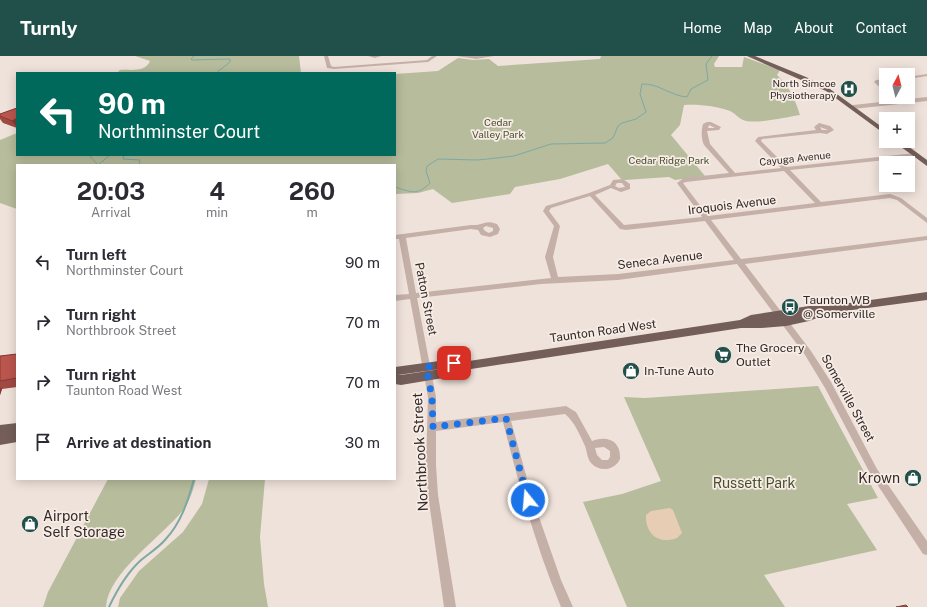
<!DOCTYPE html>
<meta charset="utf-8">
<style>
body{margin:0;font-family:"Public Sans",sans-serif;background:#f2f2f3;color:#2b2b33;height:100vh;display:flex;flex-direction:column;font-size:15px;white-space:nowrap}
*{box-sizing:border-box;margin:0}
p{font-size:13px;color:#7c7c81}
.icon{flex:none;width:22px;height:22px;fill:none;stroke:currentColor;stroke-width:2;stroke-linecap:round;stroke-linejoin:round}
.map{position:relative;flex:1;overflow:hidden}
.drawer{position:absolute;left:16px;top:108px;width:380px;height:316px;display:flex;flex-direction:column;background:#fff;border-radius:0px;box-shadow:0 2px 10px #0003}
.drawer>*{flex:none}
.top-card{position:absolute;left:16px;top:16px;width:380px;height:84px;border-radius:0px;box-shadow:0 2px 10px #0003;background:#00695c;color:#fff;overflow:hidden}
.needle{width:26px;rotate:7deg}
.controls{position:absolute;left:879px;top:12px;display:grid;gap:8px}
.controls a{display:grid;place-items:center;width:36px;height:36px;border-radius:0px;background:#fff;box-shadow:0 2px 10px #0003;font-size:20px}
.pin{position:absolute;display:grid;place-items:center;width:34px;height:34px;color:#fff;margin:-17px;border-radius:8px;box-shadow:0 2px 6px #0006}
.me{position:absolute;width:44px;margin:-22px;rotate:343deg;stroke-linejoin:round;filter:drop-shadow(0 0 3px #0008)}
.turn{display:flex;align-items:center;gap:14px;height:84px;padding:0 16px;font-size:18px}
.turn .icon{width:52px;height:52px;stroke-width:2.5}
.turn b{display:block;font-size:28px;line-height:34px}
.eta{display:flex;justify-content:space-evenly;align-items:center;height:68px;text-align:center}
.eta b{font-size:24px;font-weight:700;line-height:28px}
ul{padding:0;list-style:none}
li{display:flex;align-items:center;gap:12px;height:60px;padding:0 16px}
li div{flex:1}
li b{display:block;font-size:15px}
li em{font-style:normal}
header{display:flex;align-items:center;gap:24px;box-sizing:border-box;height:56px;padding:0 20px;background:#21504b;color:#fff}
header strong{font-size:19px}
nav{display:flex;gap:22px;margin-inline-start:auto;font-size:14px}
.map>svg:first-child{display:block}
.green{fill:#b7bc9c}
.sand{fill:#e7cdb4}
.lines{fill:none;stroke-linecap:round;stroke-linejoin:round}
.stream-far1{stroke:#7da9a3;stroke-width:1}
.stream{stroke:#7da9a3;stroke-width:2}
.minor{fill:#c5b0a8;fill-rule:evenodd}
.major{fill:#745e5a;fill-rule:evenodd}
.wall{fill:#a04a43}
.shaded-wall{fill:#823c37}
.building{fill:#ba564e;stroke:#823c37}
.route{stroke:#1a73e8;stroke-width:7;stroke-dasharray:0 12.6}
.labels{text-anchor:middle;stroke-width:3.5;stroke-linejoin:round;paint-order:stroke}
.far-poi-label{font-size:10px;fill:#332927;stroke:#f7ede6;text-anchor:end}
.far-park-label{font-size:10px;fill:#484f2e;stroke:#f7ede6}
.far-street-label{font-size:10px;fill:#332927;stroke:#f7ede6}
.street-label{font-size:12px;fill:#332927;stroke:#f7ede6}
.poi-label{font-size:12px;fill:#332927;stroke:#f7ede6;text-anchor:start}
.near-street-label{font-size:14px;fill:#332927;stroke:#f7ede6}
.near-poi-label{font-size:14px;fill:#332927;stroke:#f7ede6;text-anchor:end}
.near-park-label{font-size:14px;fill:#484f2e;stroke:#f7ede6}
</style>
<header>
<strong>Turnly</strong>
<nav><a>Home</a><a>Map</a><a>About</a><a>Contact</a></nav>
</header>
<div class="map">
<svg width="927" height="551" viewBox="0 0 927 551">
<rect width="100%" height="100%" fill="#efe2db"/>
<g class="green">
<path d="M135,0H299L301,17H117L120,14C131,13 145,17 150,5Z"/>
<path d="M601,0H719L714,8L715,11H742L744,1L780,14L777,19C789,30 795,43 800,59C787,61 754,69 743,64C738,62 735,57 730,55C716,50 699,48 684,49L680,69L671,79L705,120L675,124L669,121L625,124L621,123L608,108L560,123L515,131L510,138L452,147L433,133L418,137L395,138V109H17V153L0,147V84L17,77V99H395V18L438,15L458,2L473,4L489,3L498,10L600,3Z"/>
<polygon points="818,330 878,442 847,448 877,494 764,519 785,551 627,551 583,446 622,438 661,425 624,341 645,342"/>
<path d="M108,423H196C193,434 190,445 183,454C163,480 108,516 106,551H43L48,536Z"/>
<polygon points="209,423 265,423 260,481 264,528 268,551 118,551 120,542 139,515 183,476 202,448"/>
</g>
<path class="sand" d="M670,452L673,454L682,477L677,482C659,489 645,478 646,459L651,455Z"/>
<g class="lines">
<g class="stream-far1">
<polyline points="194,0 191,3 192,4 230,3 230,6 216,17"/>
<polyline points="89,99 98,109 110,99"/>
<polyline points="124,99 123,103 140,104 139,109"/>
<path d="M395,131C411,136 417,140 430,127L426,115L427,110L438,103L478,104L514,100L551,88L605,87L613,82L618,70L622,67L636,63L646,56L640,38L642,28C658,27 671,40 687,41L691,33L708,24L706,8L712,0"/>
</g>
<path class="stream" d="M109,551C117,534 126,518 140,505C148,498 158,492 165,484C181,467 188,445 194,423"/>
<g class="minor">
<polygon points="324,0 328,0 331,10 334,11 427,4 432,0 437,0 428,6 334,13 327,12"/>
<polygon points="368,0 381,0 375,2"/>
<polygon points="457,0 494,0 476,3"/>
<polygon points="927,18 927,20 908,23 908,21"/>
<polygon points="886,23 886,25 879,26 886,32 886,37 874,26 876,24"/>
<polygon points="927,41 927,45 853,53 850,51 853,49"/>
<path d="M707,66H711L721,71L719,74L707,75L710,88L735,117L781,112L756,86L755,85L758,81L816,74L814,71L819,67L830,70L834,74L827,78L820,77L762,83L761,85L787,111L915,97L918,99L915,101L790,114L821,146L890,138L901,142L927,162V167L897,144L890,142L711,164L741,203L927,180V184L745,208L811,295L831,326L877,413L927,485V499L923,498L871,419L825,332L805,299L737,208L618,224L541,228L417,242L436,341V366L566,350L576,356L592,385C608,379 621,385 620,403C615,414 600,417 591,407C587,402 587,395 585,390C580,379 574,365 565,358L511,365L533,444L561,524L573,551H561C536,491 519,429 503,366L436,375V409L438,439L456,551H444L428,439L426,409L428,341L410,243L395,245V239L409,238L399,183H395V179L471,169C483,170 484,163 497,168L500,173L498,178L490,181L481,179L478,174L471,173L406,182L416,237L551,222L545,201L554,170L543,155L546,150L589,137L610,129L613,124L623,123L630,128V133L621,136L611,132L595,139L624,169L702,161L677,127L684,122L729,117L704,89C701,82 701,75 703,68ZM709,69L715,72H708ZM820,71L828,74H822ZM784,115L815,147L708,160L683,127L686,126ZM617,127H622L625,131L619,132L615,130ZM590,140L620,173L626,174L705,165L734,204L618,218L558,221L553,201L560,170L549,155L551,152ZM486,170L493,172V175L489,177L485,175L483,172ZM604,391L610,395V401L608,404H602L597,399L595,392Z"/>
</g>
<g class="major">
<polygon points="747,0 755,0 806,21 830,33 886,74 886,79 826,35"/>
<polygon points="893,85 901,85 927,104 927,110"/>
<path d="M927,236V244L830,257L809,265L786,270L761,272H741L471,313L455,320L401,329L395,328V311L454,303L469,305L740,264L751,259L809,250H828ZM454,311L401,319H398Z"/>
<polygon points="17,367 17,386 0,389 0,369"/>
</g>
</g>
<g class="wall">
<polygon points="17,52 17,72 3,67 0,63 0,58"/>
<polygon points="17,298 17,331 2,333 0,339 0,300"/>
</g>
<g class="shaded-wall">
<polygon points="17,62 17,71 12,65"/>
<polygon points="0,331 2,333 0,339"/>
</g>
<g class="building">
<polygon points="17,52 17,62 12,65 0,60 0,58"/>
<polygon points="17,298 17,322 0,325 0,300"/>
<polygon points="906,549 908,551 896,551"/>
</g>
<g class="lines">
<polyline class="route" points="454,307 426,311 432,341 433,371 506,362 528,444"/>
</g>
<defs>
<symbol id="hospital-disc" viewBox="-11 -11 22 22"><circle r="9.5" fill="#21504b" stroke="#f7ede6"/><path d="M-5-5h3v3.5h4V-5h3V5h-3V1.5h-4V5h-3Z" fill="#fff"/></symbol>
<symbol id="bus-disc" viewBox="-11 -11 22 22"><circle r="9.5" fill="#21504b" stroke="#f7ede6"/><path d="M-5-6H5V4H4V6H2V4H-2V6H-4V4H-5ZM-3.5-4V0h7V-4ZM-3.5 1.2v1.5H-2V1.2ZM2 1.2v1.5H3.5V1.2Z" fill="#fff"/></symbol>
<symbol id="supermarket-disc" viewBox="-11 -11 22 22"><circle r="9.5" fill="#21504b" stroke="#f7ede6"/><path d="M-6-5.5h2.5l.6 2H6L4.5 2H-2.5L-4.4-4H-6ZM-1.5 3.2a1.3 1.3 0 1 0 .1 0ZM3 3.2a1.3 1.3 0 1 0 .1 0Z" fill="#fff"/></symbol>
<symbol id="shop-disc" viewBox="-11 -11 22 22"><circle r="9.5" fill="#21504b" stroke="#f7ede6"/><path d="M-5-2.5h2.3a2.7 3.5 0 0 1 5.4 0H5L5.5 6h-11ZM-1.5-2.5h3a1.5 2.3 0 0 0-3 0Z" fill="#fff"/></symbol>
</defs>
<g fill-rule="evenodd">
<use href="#hospital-disc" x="839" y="23" width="20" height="20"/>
<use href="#bus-disc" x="780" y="241" width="20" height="20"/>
<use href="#supermarket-disc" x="713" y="289" width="20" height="20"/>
<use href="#shop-disc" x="621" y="305" width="20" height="20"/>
<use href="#shop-disc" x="903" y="412" width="20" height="20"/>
<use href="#shop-disc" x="20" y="458" width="20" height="20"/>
</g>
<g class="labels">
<g class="far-poi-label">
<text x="836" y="31">North Simcoe<tspan x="836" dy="12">Physiotherapy</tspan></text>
</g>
<g class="far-park-label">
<text x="498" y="70">Cedar<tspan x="498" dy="12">Valley Park</tspan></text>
<text x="669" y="108">Cedar Ridge Park</text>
</g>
<g class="far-street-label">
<text transform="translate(795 102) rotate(-6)" y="4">Cayuga Avenue</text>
</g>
<g class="street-label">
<text transform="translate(732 149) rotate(-7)" y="4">Iroquois Avenue</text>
<text transform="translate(660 204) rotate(-7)" y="4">Seneca Avenue</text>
<text transform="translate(426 243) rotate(79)" y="4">Patton Street</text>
<text transform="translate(603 275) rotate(-8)" y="4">Taunton Road West</text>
<text transform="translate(848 342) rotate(61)" y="4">Somerville Street</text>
</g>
<g class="poi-label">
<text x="803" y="248">Taunton WB<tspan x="803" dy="14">@ Somerville</tspan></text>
<text x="736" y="296">The Grocery<tspan x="736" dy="14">Outlet</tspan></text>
<text x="644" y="319">In-Tune Auto</text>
</g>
<g class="near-street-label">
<text transform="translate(420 396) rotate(-93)" y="5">Northbrook Street</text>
</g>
<g class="near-poi-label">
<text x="900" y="427">Krown</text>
<text x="43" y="465" text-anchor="start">Airport<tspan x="43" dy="16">Self Storage</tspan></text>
</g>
<g class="near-park-label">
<text x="754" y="432">Russett Park</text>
</g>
</g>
</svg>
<div class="controls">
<a><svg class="needle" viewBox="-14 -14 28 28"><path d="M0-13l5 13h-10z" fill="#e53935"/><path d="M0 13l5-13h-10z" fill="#7c7c81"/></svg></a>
<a>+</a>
<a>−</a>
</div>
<div class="pin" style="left:454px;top:307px;background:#d93025"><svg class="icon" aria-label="arrive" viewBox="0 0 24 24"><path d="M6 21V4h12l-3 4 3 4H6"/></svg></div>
<svg class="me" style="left:528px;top:444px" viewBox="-20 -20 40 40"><circle r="17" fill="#1a73e8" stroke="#fff" stroke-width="3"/><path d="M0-11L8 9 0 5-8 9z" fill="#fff"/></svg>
<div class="top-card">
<div class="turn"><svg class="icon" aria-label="left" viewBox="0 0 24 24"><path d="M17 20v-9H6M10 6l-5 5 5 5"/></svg><div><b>90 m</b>Northminster Court</div></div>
</div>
<section class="drawer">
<div class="eta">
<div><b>20:03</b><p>Arrival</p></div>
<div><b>4</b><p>min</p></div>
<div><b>260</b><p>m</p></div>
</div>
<ul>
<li><svg class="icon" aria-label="left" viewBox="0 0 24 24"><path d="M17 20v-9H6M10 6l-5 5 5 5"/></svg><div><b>Turn left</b><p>Northminster Court</p></div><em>90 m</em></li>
<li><svg class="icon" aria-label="right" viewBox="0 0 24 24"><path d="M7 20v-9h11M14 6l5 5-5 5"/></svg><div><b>Turn right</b><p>Northbrook Street</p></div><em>70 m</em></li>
<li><svg class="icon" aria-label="right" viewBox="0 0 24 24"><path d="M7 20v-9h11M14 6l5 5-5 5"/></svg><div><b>Turn right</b><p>Taunton Road West</p></div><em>70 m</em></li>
<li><svg class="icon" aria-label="arrive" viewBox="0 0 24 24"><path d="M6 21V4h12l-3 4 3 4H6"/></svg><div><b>Arrive at destination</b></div><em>30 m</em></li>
</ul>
</section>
</div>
